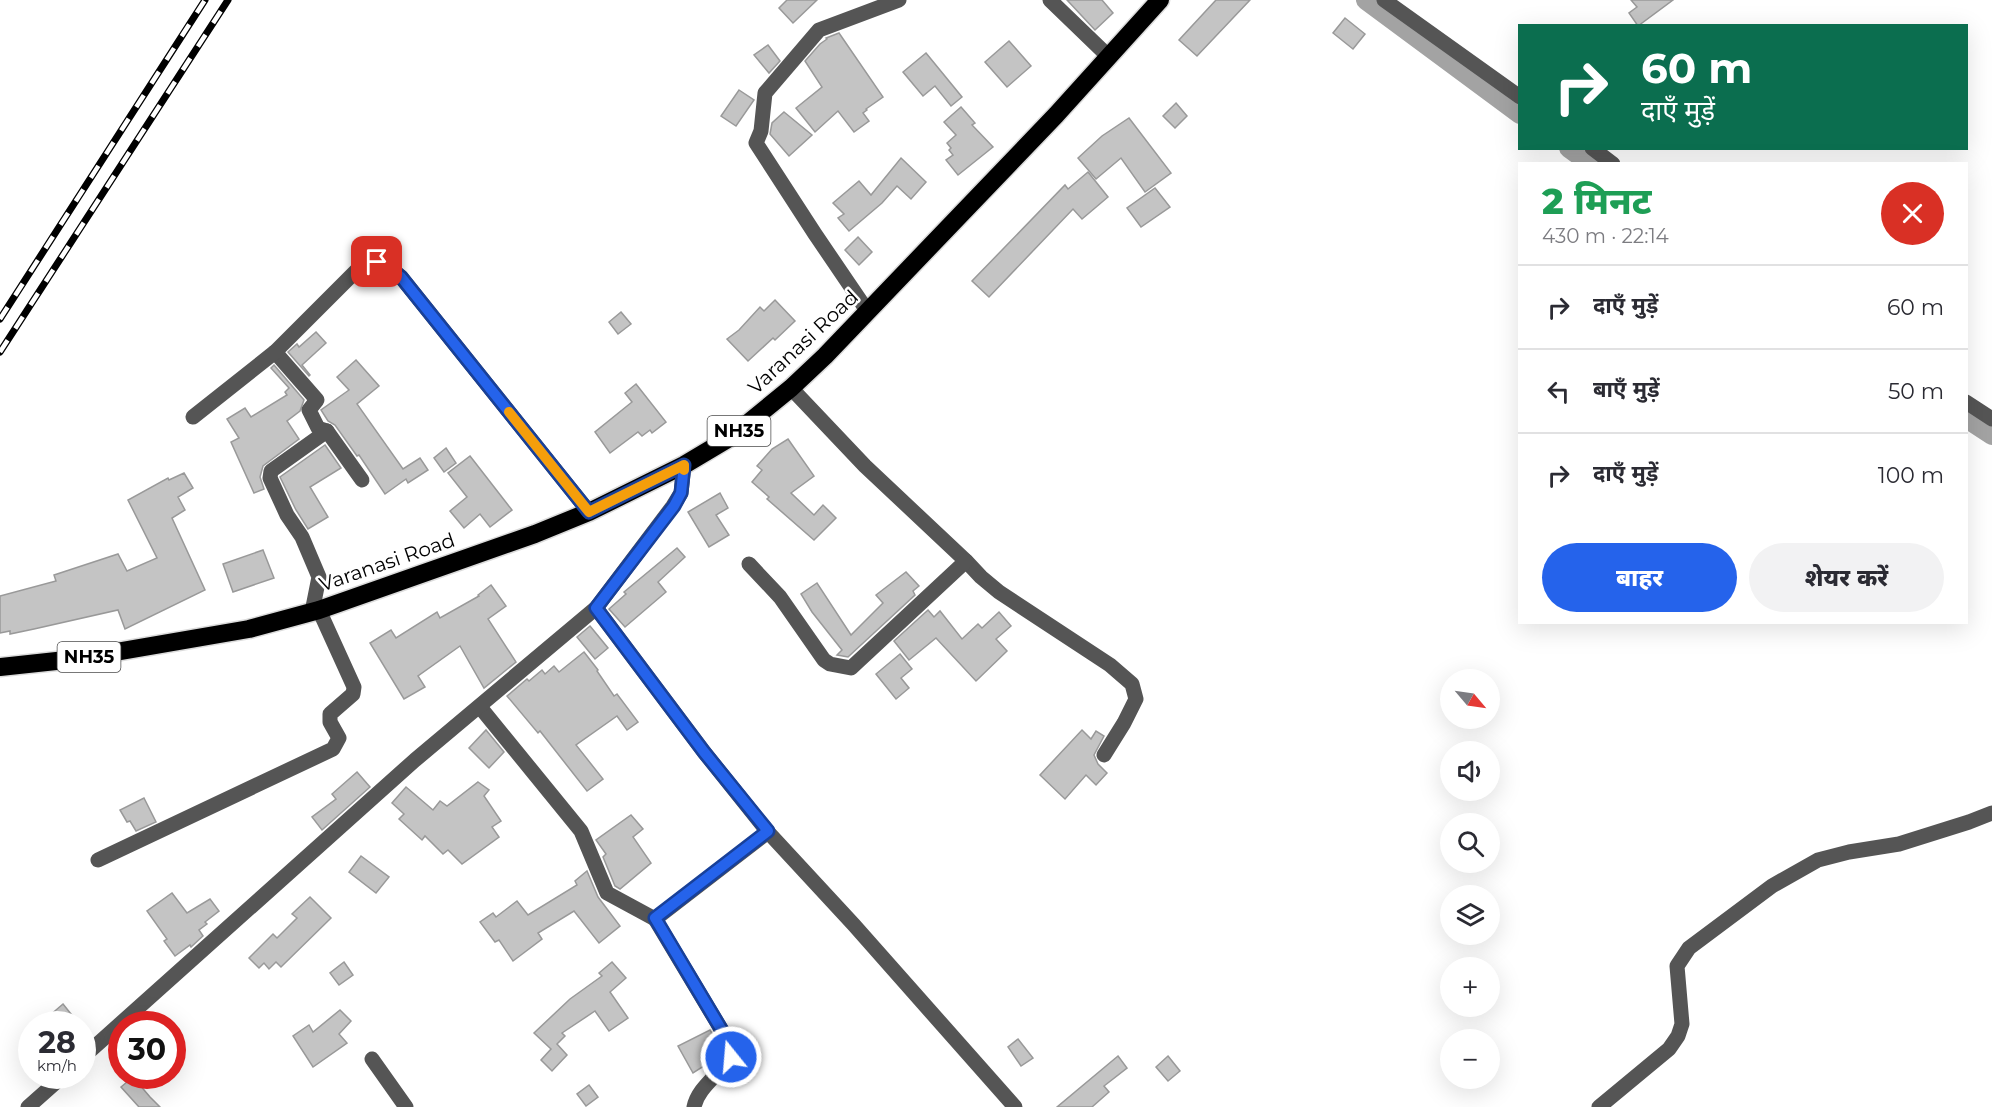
<!DOCTYPE html>
<html lang="hi">
<meta charset="utf-8">
<style>
body{margin:0;font-family:Montserrat,"Noto Sans Devanagari",sans-serif;background:#f2f2f3;color:#2b2b33;height:100vh;display:flex;flex-direction:column;font-size:22px;white-space:nowrap}
*{box-sizing:border-box;margin:0}
p{font-size:20px;color:#7c7c81}
.icon{flex:none;width:33px;height:33px;fill:none;stroke:currentColor;stroke-width:2;stroke-linecap:round;stroke-linejoin:round}
.map{position:relative;flex:1;overflow:hidden}
.sheet{position:absolute;left:1518px;top:162px;width:450px;height:462px;display:flex;flex-direction:column;background:#fff;border-radius:0px;box-shadow:0 6px 24px #0002}
.sheet>*{flex:none}
.guide{position:absolute;left:1518px;top:24px;width:450px;height:126px;border-radius:0px;box-shadow:0 6px 24px #0002;background:#0b6e4f;color:#fff;overflow:hidden}
.needle{width:39px;rotate:119deg}
.controls{position:absolute;left:1440px;top:669px;display:grid;gap:12px}
.controls a{display:grid;place-items:center;width:60px;height:60px;border-radius:50%;background:#fff;box-shadow:0 6px 24px #0002;font-size:30px}
.speed{position:absolute;left:18px;top:1011px;display:flex;gap:12px;font-size:30px;font-weight:700;text-align:center}
.speed>*{display:grid;place-content:center;width:78px;height:78px;border-radius:50%;background:#fff;box-shadow:0 6px 24px #0002;line-height:1}
.speed small{font-size:15px;font-weight:400}
.speed .limit{border:9px solid #d22;background:#fff;color:#111}
.pin{position:absolute;display:grid;place-items:center;width:51px;height:51px;color:#fff;margin:-26px;border-radius:12px;box-shadow:0 3px 9px #0006}
.me{position:absolute;width:66px;margin:-33px;rotate:343deg;stroke-linejoin:round;filter:drop-shadow(0 0 4px #0008)}
.turn{display:flex;align-items:center;gap:21px;height:126px;padding:0 24px;font-size:27px}
.turn .icon{width:78px;height:78px;stroke-width:2.5}
.turn b{display:block;font-size:42px;line-height:51px}
.round{display:grid;place-items:center;flex:none;width:63px;height:63px;border-radius:32px;background:#f2f2f3}
.overview{display:flex;align-items:center;justify-content:space-between;height:102px;padding:0 24px}
h1{font-size:36px;font-weight:800;line-height:45px;color:#1e9e55}
.button{display:flex;gap:12px;margin-top:auto;padding:12px 24px}
.button a{flex:1;height:69px;border-radius:36px;background:#2563eb;color:#fff;font-size:24px;font-weight:800;line-height:69px;text-align:center}
.button a+a{background:#f2f2f3;color:#2b2b33}
ul{padding:0;list-style:none}
li{display:flex;align-items:center;gap:18px;height:84px;padding:0 24px;border-top:2px solid #e1e1e2}
li div{flex:1}
li b{display:block;font-size:22px}
li em{font-style:normal}
.map>svg:first-child{display:block}
.lines{fill:none;stroke-linecap:round;stroke-linejoin:round}
.canal{stroke:#a3a3a3;stroke-width:20}
.building{fill:#c4c4c4;stroke:#999;stroke-width:1.5}
.highway-casing{stroke:#dbdbdb;stroke-width:21}
.minor{stroke:#555;stroke-width:15}
.highway{stroke:#000;stroke-width:18}
.rail-casing{stroke:#000;stroke-width:7}
.rail{stroke:#fff;stroke-width:4.5;stroke-dasharray:14;stroke-linecap:butt}
.route-casing{stroke:#184099;stroke-width:15}
.route{stroke:#2563eb;stroke-width:10}
.slow{stroke:#f59e0b;stroke-width:10}
.labels{text-anchor:middle;stroke-width:5;stroke-linejoin:round;paint-order:stroke}
.shield{fill:#fff;stroke:#4c4c4c;stroke-width:1.5}
.shield-label{font-size:18px;font-weight:bold;fill:#000}
.street-label{font-size:20px;fill:#000;stroke:#fff}
</style>
<div class="map">
<svg width="1992" height="1107" viewBox="0 0 1992 1107">
<rect width="100%" height="100%" fill="#fff"/>
<g class="lines">
<g class="canal">
<polyline points="1366,0 1520,114"/>
<polyline points="1569,148 1591,164"/>
<polyline points="1966,418 1992,435"/>
</g>
</g>
<g class="building">
<polygon points="787,0 817,0 793,23 779,8"/>
<polygon points="1067,0 1102,0 1113,13 1095,30"/>
<polygon points="1216,0 1250,0 1197,56 1179,40"/>
<polygon points="1631,0 1673,0 1638,26 1629,13 1637,7"/>
<polygon points="1345,18 1365,34 1353,49 1333,33"/>
<polygon points="839,33 883,97 866,109 867,110 863,113 869,121 854,132 838,111 815,132 796,108 822,87 805,61 820,44 827,39 826,38"/>
<polygon points="1009,41 1031,66 1007,87 985,62"/>
<polygon points="768,45 780,61 769,73 754,55"/>
<polygon points="926,53 962,97 951,106 935,86 923,96 903,72"/>
<polygon points="739,90 754,100 736,126 721,116"/>
<polygon points="1176,103 1187,116 1175,128 1163,116"/>
<polygon points="961,107 975,123 972,125 993,147 958,175 946,160 953,155 949,150 951,148 947,143 956,135 944,122"/>
<polygon points="784,112 812,135 789,156 770,134 772,123"/>
<polygon points="1129,118 1171,173 1145,192 1121,158 1096,179 1078,158 1102,136"/>
<polygon points="901,158 926,182 911,199 897,186 882,203 849,231 838,218 844,214 833,203 859,181 871,195"/>
<polygon points="1088,172 1108,197 1082,219 1073,209 989,297 972,281 1065,185 1068,189"/>
<polygon points="1155,188 1170,207 1141,227 1127,208"/>
<polygon points="858,237 872,252 859,265 845,250"/>
<polygon points="775,300 795,321 775,340 773,338 748,361 727,339 739,330 760,307 764,311"/>
<polygon points="621,312 631,324 618,334 609,322"/>
<polygon points="316,332 326,343 302,365 310,375 309,376 288,352 297,344 299,347"/>
<polygon points="356,360 379,386 357,404 403,469 420,458 428,470 408,483 406,479 385,494 359,455 357,456 335,425 328,421 321,410 349,390 337,377"/>
<polygon points="274,365 304,400 300,411 287,421 299,439 263,466 260,477 264,489 254,493 231,442 239,438 227,419 245,408 251,417 287,395 285,392 289,388 271,368"/>
<polygon points="636,384 666,422 652,433 650,430 642,436 638,432 610,453 595,432 632,402 625,393"/>
<polygon points="788,439 814,476 791,493 814,515 823,505 836,518 814,540 767,499 769,497 752,482 762,470 757,466 772,449"/>
<polygon points="325,445 341,468 310,487 328,517 308,529 296,510 280,477"/>
<polygon points="446,448 456,463 444,472 434,458"/>
<polygon points="470,456 512,510 490,527 480,514 464,528 450,511 467,497 448,473"/>
<polygon points="184,473 193,488 178,497 185,510 172,518 205,590 125,629 118,610 34,629 10,634 10,631 0,633 0,596 56,581 54,575 118,554 127,571 157,558 128,500 168,478 169,480"/>
<polygon points="720,493 728,508 716,515 729,535 709,547 688,512"/>
<polygon points="677,548 685,557 658,582 666,592 625,627 609,609 626,594 624,592"/>
<polygon points="263,550 274,578 233,592 223,564"/>
<polygon points="906,572 919,586 913,591 915,595 848,657 837,655 842,650 812,612 801,594 817,583 851,635 883,603 876,595"/>
<polygon points="491,585 506,606 488,619 516,662 484,688 460,646 418,676 425,687 404,699 370,643 391,630 396,638 437,612 440,618 479,596 478,595"/>
<polygon points="928,610 934,617 940,611 962,639 978,624 982,628 999,612 1011,626 996,639 1007,651 976,681 936,638 909,660 894,641"/>
<polygon points="590,626 608,648 595,659 577,637"/>
<polygon points="584,652 598,670 597,671 614,696 617,694 638,722 627,730 617,716 576,745 603,779 587,791 540,731 538,733 507,696 527,679 529,681 542,670 545,674 554,666 559,672"/>
<polygon points="900,654 912,669 901,678 909,688 896,699 876,674"/>
<polygon points="486,730 504,752 489,768 469,748"/>
<polygon points="1082,730 1091,739 1096,731 1104,736 1094,755 1098,764 1107,773 1096,785 1086,775 1065,799 1040,775"/>
<polygon points="357,772 370,787 322,830 312,817 336,799 332,794"/>
<polygon points="478,782 489,790 484,796 501,821 492,827 499,837 462,864 448,850 443,854 425,836 422,840 399,819 404,814 392,803 406,787 433,810 440,801 447,806"/>
<polygon points="144,798 156,822 136,831 130,821 127,822 120,810"/>
<polygon points="631,815 643,829 633,837 651,863 620,889 615,886 603,857 606,854 596,840"/>
<polygon points="361,856 389,877 376,893 349,872"/>
<polygon points="587,871 598,897 620,926 599,943 574,911 538,933 542,939 513,961 499,940 495,942 480,922 493,913 496,917 517,901 528,915 577,885 575,881"/>
<polygon points="172,893 187,913 210,899 219,911 205,922 207,924 199,930 203,936 191,947 190,945 175,956 164,941 167,939 147,911"/>
<polygon points="310,897 331,918 281,967 276,962 269,969 264,963 259,968 249,958 273,934 277,938 297,918 292,914"/>
<polygon points="344,962 353,975 339,985 330,973"/>
<polygon points="612,962 626,978 610,992 628,1018 609,1031 595,1011 562,1033 565,1036 557,1044 567,1055 552,1071 541,1060 551,1049 534,1033 570,999 602,976 599,973"/>
<polygon points="63,1004 79,1024 56,1024 49,1016"/>
<polygon points="340,1010 351,1021 339,1034 347,1043 313,1067 293,1036 309,1025 313,1032"/>
<polygon points="710,1030 722,1050 721,1053 718,1057 693,1073 678,1046"/>
<polygon points="1018,1039 1033,1058 1021,1066 1008,1047"/>
<polygon points="1118,1056 1127,1068 1104,1086 1109,1092 1092,1107 1057,1107"/>
<polygon points="1168,1056 1180,1071 1168,1081 1156,1067"/>
<polygon points="133,1077 150,1097 160,1107 139,1107 121,1087"/>
<polygon points="589,1085 598,1097 586,1106 577,1094"/>
</g>
<g class="lines">
<defs>
<polyline id="highway" points="0,667 75,659 249,629 319,610 535,534 589,512 684,465 731,437 791,388 825,356 1056,115 1160,0"/>
</defs>
<use href="#highway" class="highway-casing"/>
<g class="minor">
<polyline points="1050,0 1108,56"/>
<polyline points="1384,0 1520,97"/>
<polyline points="1592,148 1613,164"/>
<polyline points="868,312 815,234 756,143 761,131 765,93 819,30 899,0"/>
<polyline points="275,352 317,400 309,410 318,428 327,431 362,480"/>
<polyline points="791,388 865,466 966,561 981,577 999,592 1110,665 1132,684 1136,699 1124,723 1104,755"/>
<polyline points="1966,402 1992,419"/>
<path d="M193,417L275,352L361,266C381,261 386,264 401,277L589,512"/>
<polyline points="749,564 780,597 824,660 830,664 851,668 966,561"/>
<polyline points="596,608 704,752 768,832 854,925 1015,1107"/>
<polyline points="312,612 319,577 302,537 287,515 270,478 271,471 327,431"/>
<polyline points="480,707 581,831 607,893 655,919"/>
<polyline points="98,860 333,749 339,738 330,722 330,714 353,694 354,687 319,610"/>
<polyline points="82,1058 415,760 596,608 673,506 681,493 684,465"/>
<polyline points="372,1059 406,1107"/>
<polyline points="28,1107 63,1076"/>
<path d="M694,1107C699,1083 727,1072 733,1049L655,919L768,832"/>
<polyline points="1599,1107 1669,1049 1678,1036 1682,1024 1677,966 1689,948 1772,886 1818,860 1849,852 1899,844 1969,822 1992,813"/>
</g>
<use href="#highway" class="highway"/>
<defs>
<g id="rail">
<polyline points="0,319 205,0"/>
<polyline points="0,352 228,0"/>
</g>
</defs>
<use href="#rail" class="rail-casing"/>
<use href="#rail" class="rail"/>
</g>
<g class="lines">
<defs>
<polyline id="route" points="377,262 390,268 401,277 589,512 684,465 681,493 674,506 596,608 704,752 768,831 655,918 733,1049 731,1057"/>
</defs>
<use href="#route" class="route-casing"/>
<use href="#route" class="route"/>
<polyline class="slow" points="509,412 589,512 684,465 684,470"/>
</g>
<g class="labels">
<g class="shield">
<rect x="707.5" y="416" width="63" height="30" rx="4.5"/>
<rect x="57.5" y="642" width="63" height="30" rx="4.5"/>
</g>
<g class="shield-label">
<text x="739" y="437">NH35</text>
<text x="89" y="663">NH35</text>
</g>
<g class="street-label">
<text transform="translate(803 342) rotate(-43)" y="7">Varanasi Road</text>
<text transform="translate(387 562) rotate(-19)" y="7">Varanasi Road</text>
</g>
</g>
</svg>
<div class="controls">
<a><svg class="needle" viewBox="-14 -14 28 28"><path d="M0-13l5 13h-10z" fill="#e53935"/><path d="M0 13l5-13h-10z" fill="#7c7c81"/></svg></a>
<a><svg class="icon" aria-label="sound" viewBox="0 0 24 24"><path d="M4 9h4l5-4v14l-5-4H4zM17 9q2 3 0 6"/></svg></a>
<a><svg class="icon" aria-label="search" viewBox="0 0 24 24"><circle cx="10" cy="10" r="6"/><path d="M15 15l6 6"/></svg></a>
<a><svg class="icon" aria-label="layers" viewBox="0 0 24 24"><path d="M12 4l9 5-9 5-9-5zM3 14l9 5 9-5"/></svg></a>
<a>+</a>
<a>−</a>
</div>
<div class="speed"><div>28<small>km/h</small></div><div class="limit">30</div></div>
<div class="pin" style="left:377px;top:262px;background:#d93025"><svg class="icon" aria-label="arrive" viewBox="0 0 24 24"><path d="M6 21V4h12l-3 4 3 4H6"/></svg></div>
<svg class="me" style="left:731px;top:1057px" viewBox="-20 -20 40 40"><circle r="17" fill="#2563eb" stroke="#fff" stroke-width="3"/><path d="M0-11L8 9 0 5-8 9z" fill="#fff"/></svg>
<div class="guide">
<div class="turn"><svg class="icon" aria-label="right" viewBox="0 0 24 24"><path d="M7 20v-9h11M14 6l5 5-5 5"/></svg><div><b>60 m</b>दाएँ मुड़ें</div></div>
</div>
<section class="sheet">
<div class="overview"><div><h1>2 मिनट</h1><p>430 m · 22:14</p></div><a class="round" style="background:#d93025;color:#fff"><svg class="icon" aria-label="close" viewBox="0 0 24 24"><path d="M6 6l12 12M18 6L6 18"/></svg></a></div>
<ul>
<li><svg class="icon" aria-label="right" viewBox="0 0 24 24"><path d="M7 20v-9h11M14 6l5 5-5 5"/></svg><div><b>दाएँ मुड़ें</b></div><em>60 m</em></li>
<li><svg class="icon" aria-label="left" viewBox="0 0 24 24"><path d="M17 20v-9H6M10 6l-5 5 5 5"/></svg><div><b>बाएँ मुड़ें</b></div><em>50 m</em></li>
<li><svg class="icon" aria-label="right" viewBox="0 0 24 24"><path d="M7 20v-9h11M14 6l5 5-5 5"/></svg><div><b>दाएँ मुड़ें</b></div><em>100 m</em></li>
</ul>
<div class="button"><a>बाहर</a><a>शेयर करें</a></div>
</section>
</div>
